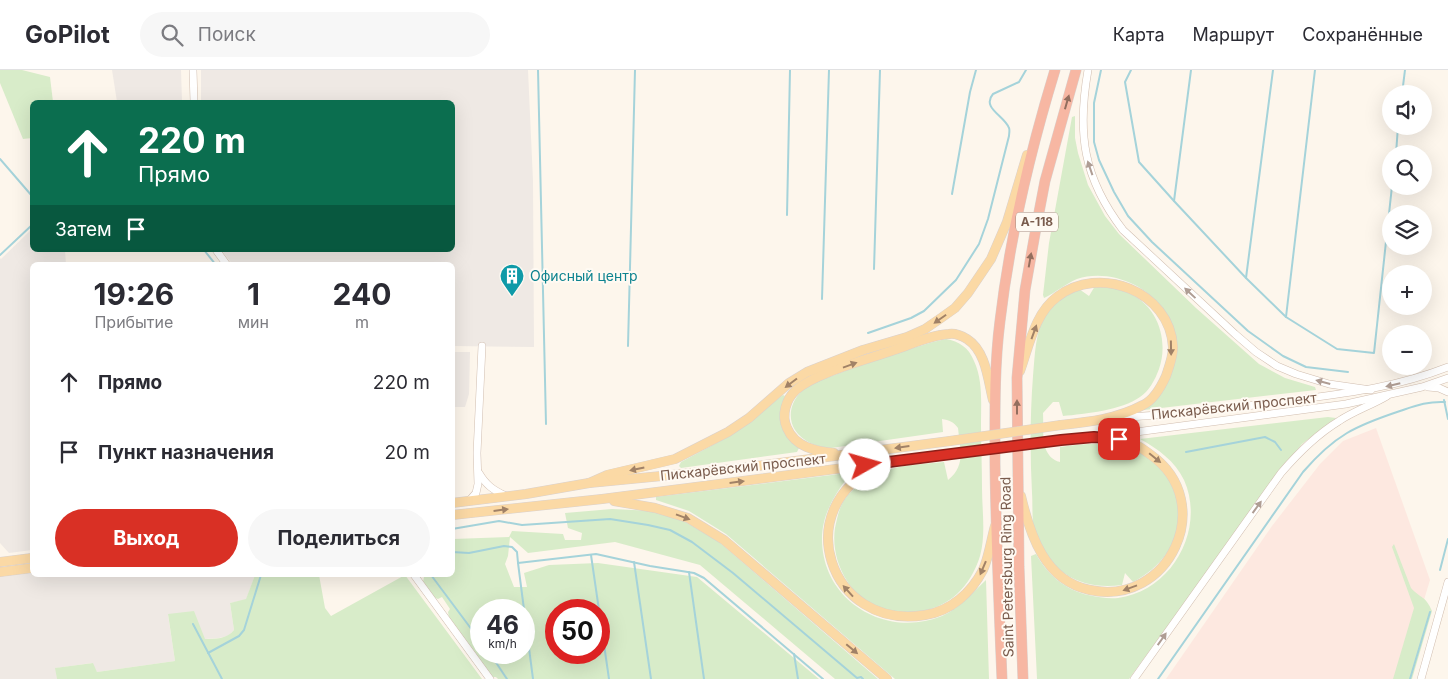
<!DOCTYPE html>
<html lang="ru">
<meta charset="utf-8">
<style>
body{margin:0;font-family:Inter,sans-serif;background:#f7f7f7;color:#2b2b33;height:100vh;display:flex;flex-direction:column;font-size:19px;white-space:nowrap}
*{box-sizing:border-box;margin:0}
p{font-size:16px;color:#7c7c81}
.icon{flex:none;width:28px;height:28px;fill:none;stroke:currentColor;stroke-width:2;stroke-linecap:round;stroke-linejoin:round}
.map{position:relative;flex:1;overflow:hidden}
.panel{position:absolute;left:30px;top:192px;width:425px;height:315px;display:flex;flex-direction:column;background:#fff;border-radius:8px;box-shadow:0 5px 20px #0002}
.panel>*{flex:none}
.top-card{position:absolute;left:30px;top:30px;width:425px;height:152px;border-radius:8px;box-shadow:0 5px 20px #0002;background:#0b6e4f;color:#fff;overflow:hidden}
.fabs{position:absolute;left:1382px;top:15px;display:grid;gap:10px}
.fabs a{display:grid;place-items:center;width:50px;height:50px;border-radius:50%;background:#fff;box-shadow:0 5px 20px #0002;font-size:25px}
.speed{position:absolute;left:470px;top:529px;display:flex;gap:10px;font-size:25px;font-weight:700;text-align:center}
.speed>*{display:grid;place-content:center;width:65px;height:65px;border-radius:50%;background:#fff;box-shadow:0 5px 20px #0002;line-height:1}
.speed small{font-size:12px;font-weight:400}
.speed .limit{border:8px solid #d22;background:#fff;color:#111}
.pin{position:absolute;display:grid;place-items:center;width:42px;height:42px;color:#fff;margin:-21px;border-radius:10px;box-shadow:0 2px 8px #0006}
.me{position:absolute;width:55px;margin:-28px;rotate:83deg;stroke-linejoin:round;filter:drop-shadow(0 0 4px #0008)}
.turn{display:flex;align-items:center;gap:18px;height:105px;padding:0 25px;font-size:22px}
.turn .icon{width:65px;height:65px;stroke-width:2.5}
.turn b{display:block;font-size:35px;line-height:42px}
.then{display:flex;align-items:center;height:48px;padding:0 25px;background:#0003;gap:10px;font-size:19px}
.eta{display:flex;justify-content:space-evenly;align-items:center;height:85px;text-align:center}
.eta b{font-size:30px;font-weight:700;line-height:35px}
.button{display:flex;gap:10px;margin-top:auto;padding:10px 25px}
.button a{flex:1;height:58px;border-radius:30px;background:#d93025;color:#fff;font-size:20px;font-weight:700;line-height:58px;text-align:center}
.button a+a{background:#f7f7f7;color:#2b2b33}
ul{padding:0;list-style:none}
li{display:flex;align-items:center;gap:15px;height:70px;padding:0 25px}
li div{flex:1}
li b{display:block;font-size:19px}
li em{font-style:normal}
header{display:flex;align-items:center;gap:30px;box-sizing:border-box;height:70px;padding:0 25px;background:#fff;border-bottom:1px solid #e1e1e2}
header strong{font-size:24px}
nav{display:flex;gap:28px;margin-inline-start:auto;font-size:18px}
.search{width:350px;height:45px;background:#f7f7f7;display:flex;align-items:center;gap:12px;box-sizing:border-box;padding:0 18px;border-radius:28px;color:#7c7c81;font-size:19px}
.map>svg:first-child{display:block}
.commercial{fill:#fde8e0}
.industrial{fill:#efe9e4}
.green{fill:#d8ecc9;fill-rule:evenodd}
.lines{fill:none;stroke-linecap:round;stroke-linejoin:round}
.stream{stroke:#a5d3da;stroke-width:2}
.minor-casing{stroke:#d1beb0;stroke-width:8}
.major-casing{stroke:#dad1cd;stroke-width:10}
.highway-casing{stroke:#dad1cd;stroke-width:11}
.minor{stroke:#fff;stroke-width:7}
.major{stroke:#fbd9a5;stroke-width:9}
.highway{stroke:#f7b7a3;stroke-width:10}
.major-bridge-casing{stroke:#dad1cd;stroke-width:10;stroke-linecap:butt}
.major-bridge{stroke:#fbd9a5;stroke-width:9}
.oneway{fill:#936e5e}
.oneway2{fill:#af9d94}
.oneway3{fill:#a18267}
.route-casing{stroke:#8d1f18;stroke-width:12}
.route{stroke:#d93025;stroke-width:9}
.labels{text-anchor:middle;stroke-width:4;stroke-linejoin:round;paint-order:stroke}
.shield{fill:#fffaf3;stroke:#a28b7f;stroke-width:1}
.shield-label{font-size:12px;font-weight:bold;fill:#7a5c4d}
.culture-label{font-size:14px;fill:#0d838f;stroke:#fffaf3;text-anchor:start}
.street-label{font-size:14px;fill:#7a5c4d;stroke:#fffaf3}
</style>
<header>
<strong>GoPilot</strong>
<div class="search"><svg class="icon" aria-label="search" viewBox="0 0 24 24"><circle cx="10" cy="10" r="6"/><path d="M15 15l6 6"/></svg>Поиск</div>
<nav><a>Карта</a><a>Маршрут</a><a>Сохранённые</a></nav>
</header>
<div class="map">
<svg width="1448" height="609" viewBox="0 0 1448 609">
<rect width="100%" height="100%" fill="#fdf6ec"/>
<polygon class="commercial" points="1376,358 1430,510 1400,609 1166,609 1272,456 1320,394 1343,371"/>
<g class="industrial">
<polygon points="112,0 181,0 182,32 117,32"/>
<polygon points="201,0 528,0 533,111 534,277 453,276 452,195 233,195 221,180 452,180 452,32 201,32"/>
<polygon points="32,159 32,180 65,180 66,195 32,195 32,480 9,483 0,473 0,188 1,189"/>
<polygon points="455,282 470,282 469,324 465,337 453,337 453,284"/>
<polygon points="32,503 32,505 255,505 246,530 230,533 234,560 228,566 219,568 205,569 168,545 175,591 97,602 92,593 56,598 57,609 0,609 0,507"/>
</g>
<g class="green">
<polygon points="0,0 22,0 50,7 53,32 32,32 32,68 23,69 0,13"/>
<path d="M1075,46V68L1078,83L1088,115L1105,146L1119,164L1196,238L1259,294L1285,308L1315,317L1316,320L1144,340L1143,338L1173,292C1171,281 1167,248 1162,239C1146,213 1106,199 1077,209C1065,214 1055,223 1044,228L1043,225L1049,173L1072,47Z"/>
<path d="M1095,216C1106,217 1117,218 1128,223C1158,235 1169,271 1159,299C1155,310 1149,321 1140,327C1122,340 1085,344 1063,346L1059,332H1053L1043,343C1044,361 1039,386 1060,392V377C1089,373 1120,370 1146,386C1153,390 1164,400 1168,406C1171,410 1172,416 1174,421C1188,460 1168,494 1133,512L1125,503L1122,515C1082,520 1054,505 1037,468C1031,456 1033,437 1032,423C1030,384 1030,345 1033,306C1035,285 1035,262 1046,243C1054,231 1067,225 1079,219L1089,226Z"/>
<path d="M946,269C959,271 969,278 974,291C983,310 981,333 981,354C981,376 982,397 982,418C982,440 986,465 980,486C976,500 967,515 957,524C947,533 936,538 923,541C911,544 894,544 882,540C850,528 830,491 835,458C837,449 839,437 845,429C853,417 871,406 885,401C903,394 925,394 944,392L948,410C966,396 960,379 958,358C954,352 949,350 942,349L943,362L831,378C817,377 803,372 795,360C787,347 791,332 801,322C811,313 824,309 835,305C867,292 900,282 933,272Z"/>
<path d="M783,325L785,326C777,348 779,363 799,378L797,382L681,398L679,396L681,392L728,367Z"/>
<path d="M1328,347L1336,348L1302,374L1277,405L1129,609H1037L1031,486L1036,484C1047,504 1065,520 1088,525C1098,527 1108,529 1118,528C1172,521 1206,459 1184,410C1175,391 1158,379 1140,369Z"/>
<path d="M847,403L848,407C834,425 822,445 822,469C822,531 886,569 942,546C960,538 972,523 986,510L989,609H895L726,464L689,441L656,430V427Z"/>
<path d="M612,439L654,441L682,450L719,472L878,609H835L700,495L615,472L528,483L510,467L508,486L505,494L514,517H527L524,503L549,495L598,493L697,507L819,609H498L496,607H492L449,547L448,542L450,539L442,527L438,529L433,527L423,512L424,507L428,505H452L453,469L509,467L512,461L563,464L565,470H581L582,463L568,458L565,443ZM481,540H524V582H481ZM556,540H599V582H556Z"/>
<path d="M1394,474L1411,518C1421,529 1425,525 1432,541L1412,609H1393L1414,538L1392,477Z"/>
<path d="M255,505H319L325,538L331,546L405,505L482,609H57L55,598L93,593L97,602L175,591L168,544L194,541L205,569C215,569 227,569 234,560L230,533L246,529Z"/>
</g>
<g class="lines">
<g class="stream">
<polyline points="538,0 546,354"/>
<polyline points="1101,0 1094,33 1094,72 1099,90 1114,122 1128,146 1152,172 1248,261 1283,286 1306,297 1348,302"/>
<polyline points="1131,0 1125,12 1139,92 1174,131 1246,208 1286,247 1337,279 1374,283 1392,116"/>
<polyline points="1402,24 1405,0"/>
<polyline points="1396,84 1398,56"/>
<polyline points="0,89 32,126"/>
<polyline points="952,124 970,22 976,0"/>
<polyline points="1174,131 1191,0"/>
<polyline points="787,145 790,0"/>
<polyline points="204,180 216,195"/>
<polyline points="0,185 32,155"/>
<polyline points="874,199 880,0"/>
<polyline points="1246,208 1273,0"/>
<polyline points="822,229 829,0"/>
<polyline points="1286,247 1315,0"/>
<path d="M868,263L911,248L924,241L956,210L979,174L988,149L1009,66C1009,64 1010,60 1009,58C1005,46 981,38 993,24L1019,12L1026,0"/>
<polyline points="628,276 635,0"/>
<polyline points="1444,330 1448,349"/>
<polyline points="1186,382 1265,367 1275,372 1281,380"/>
<polyline points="452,459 499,451 522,455 610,449 648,455 670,460 692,472 733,503 857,608 861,607 863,609"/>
<polyline points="452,482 469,483 504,476 512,477 517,482 518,493 596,484 650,496 694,503 704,508 823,609"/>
<polyline points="591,485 609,609"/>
<polyline points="634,492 651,609"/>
<polyline points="518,493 533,609"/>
<polyline points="1440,500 1448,469"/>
<polyline points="689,502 704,609"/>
<polyline points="431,505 481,572"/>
<polyline points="193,554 222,609"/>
<polyline points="489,582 507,609"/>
<polyline points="208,583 239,566 244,560 261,505"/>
<polyline points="794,584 798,609"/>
<path d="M1158,609L1303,402C1335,365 1355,356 1400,341C1415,336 1428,331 1445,332"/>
<polyline points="1410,609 1430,542"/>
</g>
<defs>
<g id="minor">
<polyline points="193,0 194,32"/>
<path d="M1088,0C1077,63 1083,108 1123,160L1235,264L1256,282L1277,296L1296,304L1329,314L1371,320"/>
<polyline points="216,180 227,195"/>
<polyline points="1428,317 1439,318 1448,322"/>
<path d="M1116,348C1176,344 1235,338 1295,330C1348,323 1397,317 1448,297"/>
<polyline points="1106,366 1346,334 1422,317 1448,308"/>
<path d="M479,403C486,415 493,420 506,426"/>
<polyline points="469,431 476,423 478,414 477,383 482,276"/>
<polyline points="414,505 490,609"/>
<path d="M1134,609L1281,403C1299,382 1316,365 1339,351C1354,341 1372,335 1387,326"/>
<polyline points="1421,609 1448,512"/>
</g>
<g id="major">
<path d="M1020,301C1029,276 1035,243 1057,227C1099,194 1170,221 1173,277C1173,287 1169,297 1166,306C1161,317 1154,330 1143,335C1117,349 1089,352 1061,355"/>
<path d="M834,383C815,381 795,377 787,358C781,345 786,329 796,320C815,303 869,289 894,280C912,274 931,265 949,264C955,263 962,266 967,269C986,281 988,310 993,330"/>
<path d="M878,397C789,436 828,561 925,545C951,541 971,523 983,500C989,487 991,470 995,456"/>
<polyline points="589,413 607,405 675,389 728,362 749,348 789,313 807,302 863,280 907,267 925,259 941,248 955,238 968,223 991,189 1007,152 1027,85"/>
<path d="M1021,426C1030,465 1045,511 1090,520C1169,537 1218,433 1151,385C1143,379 1135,373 1125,371C1104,365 1082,368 1061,370"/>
<polyline points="614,431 655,438 688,448 724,470 887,609"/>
<polyline points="452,433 526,424 589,413 734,399 950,371"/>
<polyline points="452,445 602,429 952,384"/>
<polyline points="0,492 32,488"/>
<polyline points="0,502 32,498"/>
</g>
<g id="highway">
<path d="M1002,609C999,537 996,466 995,394C995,346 994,298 1000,251C1010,166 1030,82 1055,0"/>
<polyline points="1023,609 1019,497 1017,308 1025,220 1036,158 1045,111 1076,0"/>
</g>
</defs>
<use href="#minor" class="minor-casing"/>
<use href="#major" class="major-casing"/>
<use href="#highway" class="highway-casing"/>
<use href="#minor" class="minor"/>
<use href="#major" class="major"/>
<use href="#highway" class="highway"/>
<defs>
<g id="major-bridge">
<polyline points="950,371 1061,355"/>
<polyline points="952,384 1061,370"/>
</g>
</defs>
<use href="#major-bridge" class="major-bridge-casing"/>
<use href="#major-bridge" class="major-bridge"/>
</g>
<defs><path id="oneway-solid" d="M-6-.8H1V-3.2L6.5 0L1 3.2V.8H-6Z" transform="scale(1.25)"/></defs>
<g class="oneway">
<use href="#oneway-solid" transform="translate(1067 32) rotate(-74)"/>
<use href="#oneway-solid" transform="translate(1030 190) rotate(-80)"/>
<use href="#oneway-solid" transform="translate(1017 337) rotate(-90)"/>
</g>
<g class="oneway2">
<use href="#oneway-solid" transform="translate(1090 98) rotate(-109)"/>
<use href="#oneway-solid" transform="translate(1190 223) rotate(-137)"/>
<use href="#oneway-solid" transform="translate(1323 312) rotate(-165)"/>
<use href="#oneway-solid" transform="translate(1393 315) rotate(167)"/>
<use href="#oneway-solid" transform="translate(1257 437) rotate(-54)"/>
<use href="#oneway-solid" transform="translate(1162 569) rotate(-55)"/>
</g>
<g class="oneway3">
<use href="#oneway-solid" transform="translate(940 249) rotate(145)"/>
<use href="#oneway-solid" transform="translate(1034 262) rotate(-70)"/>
<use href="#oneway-solid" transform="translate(1171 278) rotate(89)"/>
<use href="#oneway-solid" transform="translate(850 295) rotate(-20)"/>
<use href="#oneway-solid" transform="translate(791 313) rotate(143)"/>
<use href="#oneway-solid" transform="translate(902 377) rotate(172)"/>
<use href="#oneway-solid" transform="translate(1155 388) rotate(39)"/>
<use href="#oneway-solid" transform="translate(637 399) rotate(168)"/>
<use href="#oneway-solid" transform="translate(737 412) rotate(-7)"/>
<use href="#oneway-solid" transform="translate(501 440) rotate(-7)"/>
<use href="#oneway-solid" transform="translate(683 447) rotate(20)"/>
<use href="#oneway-solid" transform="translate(983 498) rotate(113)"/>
<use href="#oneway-solid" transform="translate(1130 518) rotate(160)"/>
<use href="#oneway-solid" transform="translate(848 521) rotate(-132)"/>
<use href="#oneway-solid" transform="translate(852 579) rotate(40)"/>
</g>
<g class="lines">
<defs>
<polyline id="route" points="865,395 1061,370 1094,367 1119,369"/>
</defs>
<use href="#route" class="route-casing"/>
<use href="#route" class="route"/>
</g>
<defs>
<symbol id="building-pin" viewBox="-11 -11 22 30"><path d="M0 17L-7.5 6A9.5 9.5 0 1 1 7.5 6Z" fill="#0f9aa8" stroke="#fffaf3"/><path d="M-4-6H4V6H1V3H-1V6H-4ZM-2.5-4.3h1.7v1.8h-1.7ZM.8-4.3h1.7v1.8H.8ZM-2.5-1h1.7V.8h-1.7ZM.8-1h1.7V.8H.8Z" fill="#fff"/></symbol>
</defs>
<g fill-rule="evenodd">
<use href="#building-pin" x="498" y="192" width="28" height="38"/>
</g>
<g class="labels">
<rect class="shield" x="1016" y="142.5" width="42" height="19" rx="4"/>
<g class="shield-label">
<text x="1037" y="156">А-118</text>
</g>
<g class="culture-label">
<text x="530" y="211">Офисный центр</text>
</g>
<g class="street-label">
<text transform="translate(1234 336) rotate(-6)" y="5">Пискарёвский проспект</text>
<text transform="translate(743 397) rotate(-6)" y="5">Пискарёвский проспект</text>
<text transform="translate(1007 497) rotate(-91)" y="5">Saint Petersburg Ring Road</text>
</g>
</g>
</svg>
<div class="fabs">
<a><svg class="icon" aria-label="sound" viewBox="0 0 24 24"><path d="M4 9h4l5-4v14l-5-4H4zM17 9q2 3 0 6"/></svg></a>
<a><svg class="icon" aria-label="search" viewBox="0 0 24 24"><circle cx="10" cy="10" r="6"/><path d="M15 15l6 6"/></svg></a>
<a><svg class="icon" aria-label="layers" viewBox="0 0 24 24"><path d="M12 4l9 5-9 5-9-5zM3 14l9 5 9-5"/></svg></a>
<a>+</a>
<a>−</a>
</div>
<div class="speed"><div>46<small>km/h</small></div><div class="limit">50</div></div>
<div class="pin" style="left:1119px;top:369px;background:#d93025"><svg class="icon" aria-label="arrive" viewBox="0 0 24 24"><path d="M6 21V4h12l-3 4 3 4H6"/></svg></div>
<svg class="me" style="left:865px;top:395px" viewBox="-20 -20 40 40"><circle r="19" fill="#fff"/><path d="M0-13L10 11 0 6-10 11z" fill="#d93025"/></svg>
<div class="top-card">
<div class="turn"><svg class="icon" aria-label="ahead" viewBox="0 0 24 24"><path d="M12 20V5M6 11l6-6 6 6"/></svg><div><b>220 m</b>Прямо</div></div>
<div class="then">Затем<svg class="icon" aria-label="arrive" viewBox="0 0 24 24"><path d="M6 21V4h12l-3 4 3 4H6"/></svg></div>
</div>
<section class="panel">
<div class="eta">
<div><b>19:26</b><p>Прибытие</p></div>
<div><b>1</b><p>мин</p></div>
<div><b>240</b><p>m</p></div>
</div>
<ul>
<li><svg class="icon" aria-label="ahead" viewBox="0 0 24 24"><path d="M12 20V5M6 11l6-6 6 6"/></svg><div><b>Прямо</b></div><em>220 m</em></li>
<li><svg class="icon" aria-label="arrive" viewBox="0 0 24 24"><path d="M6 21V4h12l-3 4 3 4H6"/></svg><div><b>Пункт назначения</b></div><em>20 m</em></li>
</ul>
<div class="button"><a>Выход</a><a>Поделиться</a></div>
</section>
</div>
